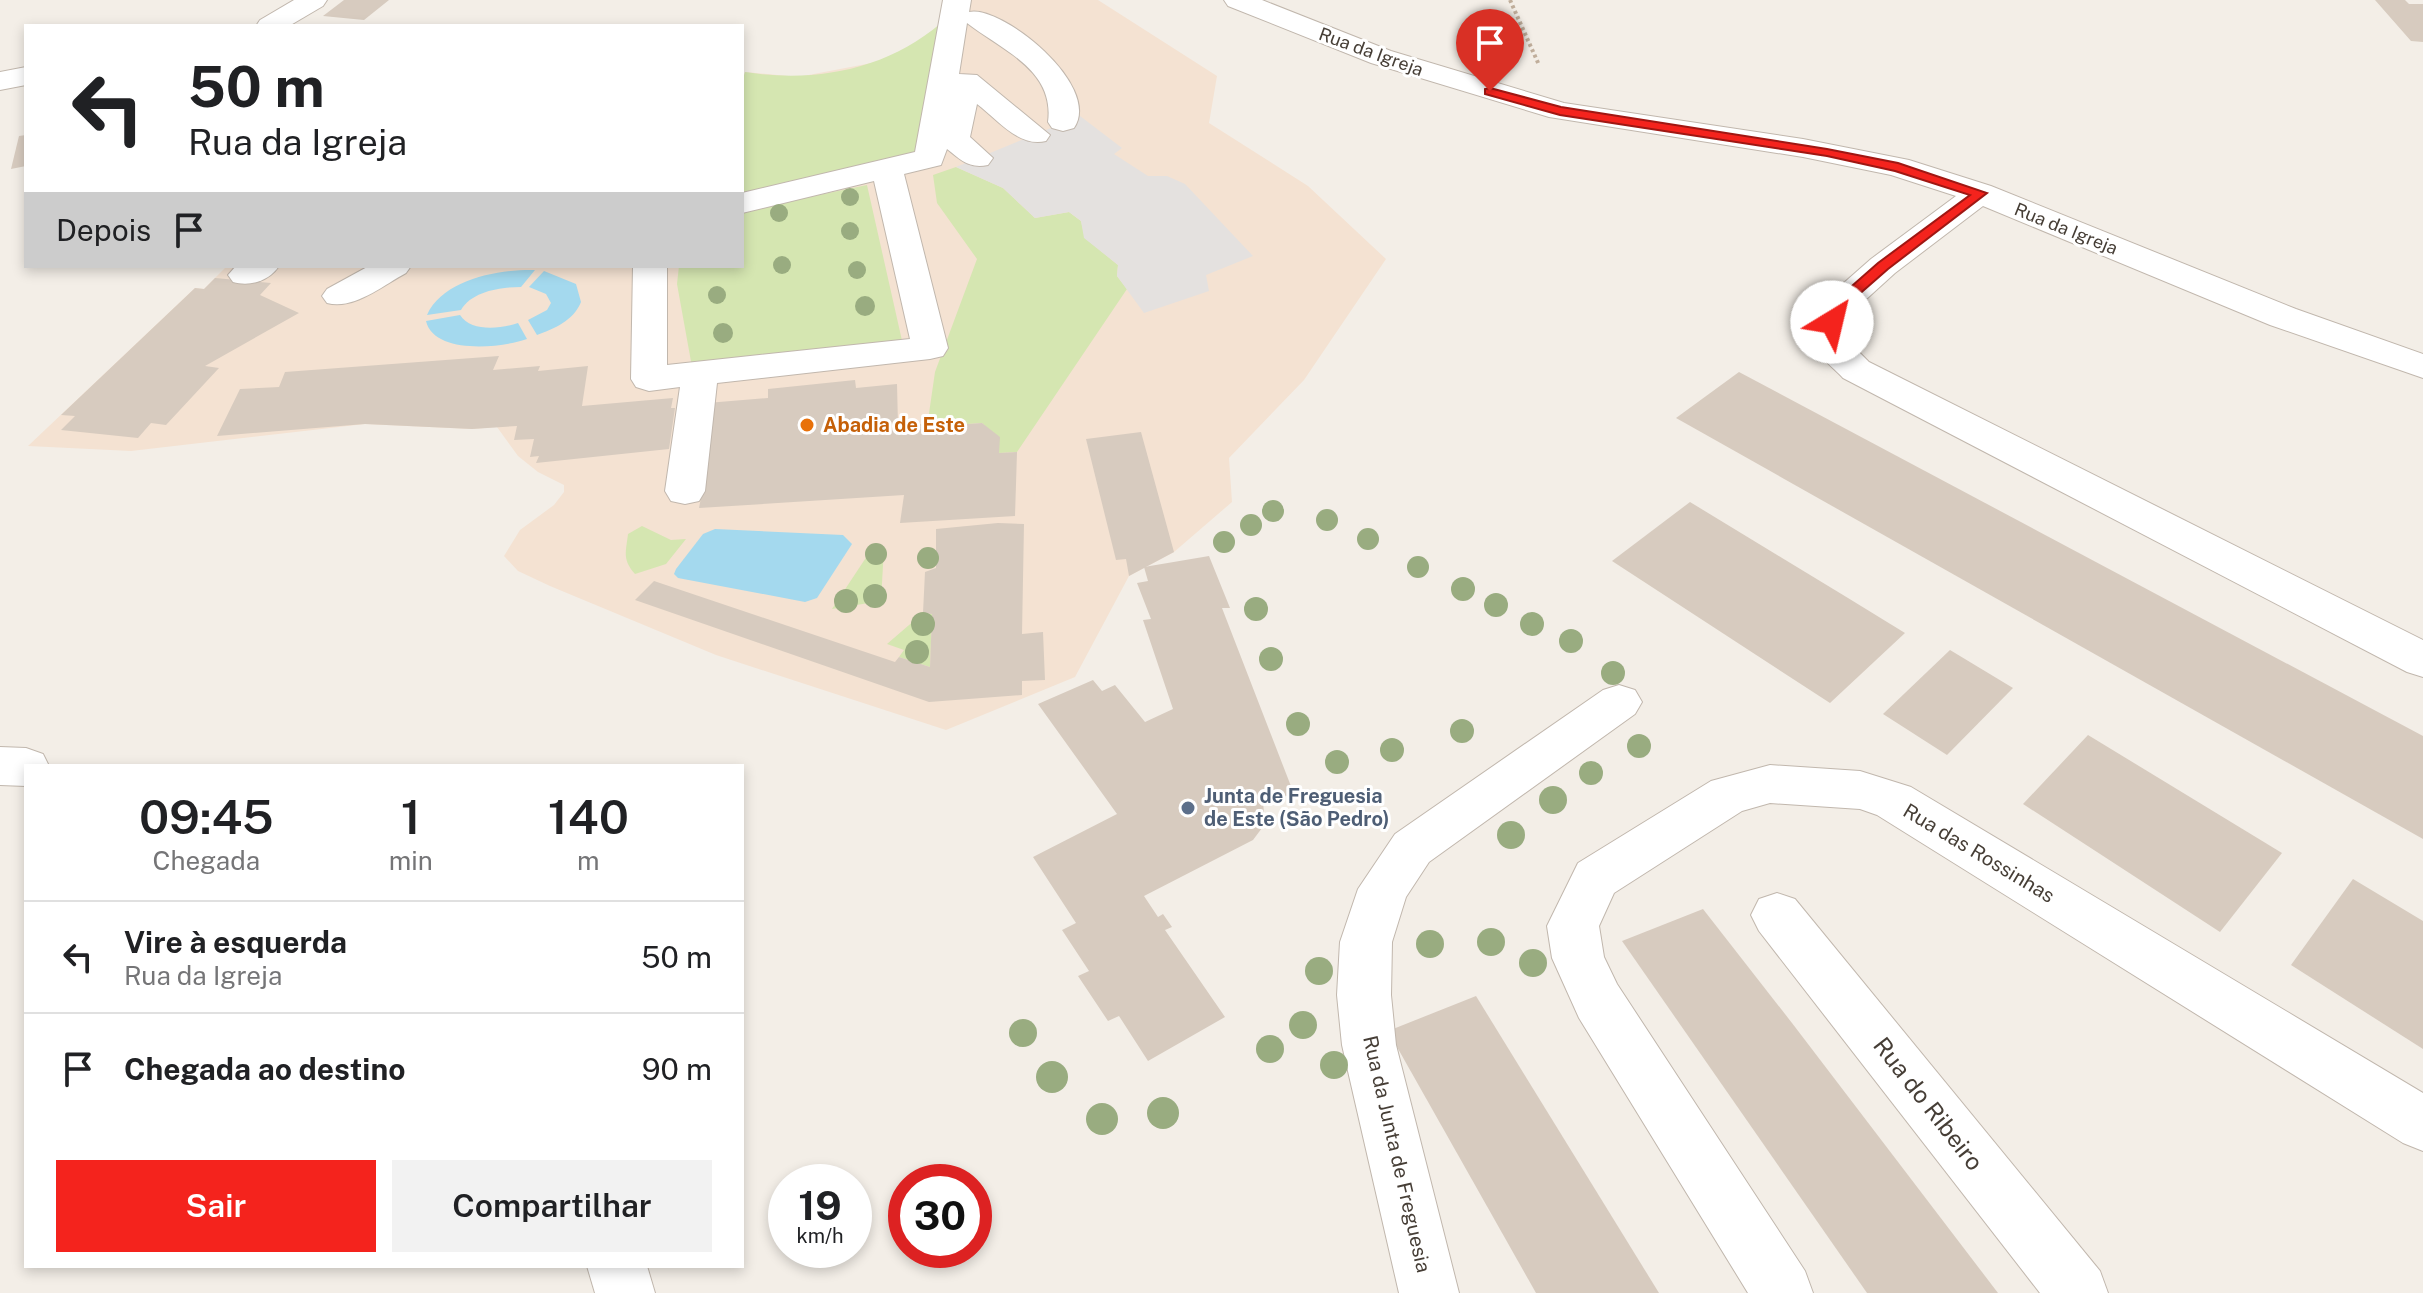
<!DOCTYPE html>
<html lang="pt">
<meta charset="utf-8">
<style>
body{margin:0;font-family:"Public Sans",sans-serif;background:#f2f2f2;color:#202124;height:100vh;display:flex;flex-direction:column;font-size:30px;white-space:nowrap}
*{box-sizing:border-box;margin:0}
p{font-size:26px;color:#757577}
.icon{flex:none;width:44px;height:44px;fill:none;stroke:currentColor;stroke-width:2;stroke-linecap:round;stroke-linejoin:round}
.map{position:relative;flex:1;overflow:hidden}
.details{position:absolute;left:24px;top:764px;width:720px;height:504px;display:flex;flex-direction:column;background:#fff;border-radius:0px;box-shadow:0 4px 12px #0003}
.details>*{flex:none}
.top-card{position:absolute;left:24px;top:24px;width:720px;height:244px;border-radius:0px;box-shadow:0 4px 12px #0003;background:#fff;color:#202124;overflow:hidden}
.speed{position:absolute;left:768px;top:1164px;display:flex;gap:16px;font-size:40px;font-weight:700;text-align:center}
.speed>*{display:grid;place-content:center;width:104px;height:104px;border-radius:50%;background:#fff;box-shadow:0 4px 12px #0003;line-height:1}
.speed small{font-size:20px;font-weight:400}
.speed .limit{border:12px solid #d22;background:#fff;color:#111}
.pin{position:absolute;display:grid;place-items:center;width:68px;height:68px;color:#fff;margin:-82px -34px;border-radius:50% 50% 50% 0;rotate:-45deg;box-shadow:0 0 8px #0007}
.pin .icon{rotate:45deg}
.me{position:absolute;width:88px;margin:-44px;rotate:36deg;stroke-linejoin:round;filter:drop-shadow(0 0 6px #0008)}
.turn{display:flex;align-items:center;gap:28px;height:168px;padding:0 32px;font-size:36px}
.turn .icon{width:104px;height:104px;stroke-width:2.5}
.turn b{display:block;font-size:56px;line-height:68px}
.then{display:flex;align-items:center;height:76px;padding:0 32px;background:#0003;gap:16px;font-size:30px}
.eta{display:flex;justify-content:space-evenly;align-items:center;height:136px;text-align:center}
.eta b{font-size:48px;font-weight:600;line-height:56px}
.primary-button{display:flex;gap:16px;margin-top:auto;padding:16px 32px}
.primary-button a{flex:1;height:92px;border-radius:0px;background:#f4231d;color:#fff;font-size:32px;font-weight:600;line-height:92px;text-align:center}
.primary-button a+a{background:#f2f2f2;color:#202124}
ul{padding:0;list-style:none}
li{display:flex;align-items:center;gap:24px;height:112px;padding:0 32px;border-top:2px solid #e0e0e0}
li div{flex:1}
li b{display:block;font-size:30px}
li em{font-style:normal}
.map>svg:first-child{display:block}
.commercial{fill:#f4e2d2}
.green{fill:#d5e6b1}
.parking{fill:#e4e1df}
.water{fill:#a4d9ee}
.building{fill:#d7cbbf}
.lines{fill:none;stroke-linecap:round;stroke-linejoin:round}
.minor-casing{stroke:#c1b7ad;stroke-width:2}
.path{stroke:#c0ae9b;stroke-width:4;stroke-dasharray:3 3;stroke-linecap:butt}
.minor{fill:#fff;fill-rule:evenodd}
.tree{fill:#99ac80}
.route{fill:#f4231d;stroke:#9f1713;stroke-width:2}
.food-dot{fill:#e8710a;stroke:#fff;stroke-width:3}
.service-dot{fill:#5c6f8a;stroke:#fff;stroke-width:3}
.labels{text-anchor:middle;stroke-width:6;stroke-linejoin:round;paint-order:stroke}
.far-street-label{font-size:18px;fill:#463e36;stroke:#fff}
.food-label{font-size:20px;font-weight:bold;fill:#c56008;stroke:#fff;text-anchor:start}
.service-label{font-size:20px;font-weight:bold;fill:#4e5e75;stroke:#fff;text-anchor:start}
.street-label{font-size:20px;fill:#463e36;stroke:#fff}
.near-street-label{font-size:24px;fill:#463e36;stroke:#fff}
</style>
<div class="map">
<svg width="2423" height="1293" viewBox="0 0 2423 1293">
<rect width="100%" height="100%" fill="#f3eee7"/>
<polygon class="commercial" points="950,0 1098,0 1217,76 1209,123 1308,186 1386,259 1304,380 1229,458 1232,502 1174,552 1129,576 1075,677 946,730 716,655 550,586 518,571 504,556 520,530 554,505 564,492 564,485 538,472 518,456 497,427 472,429 365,424 131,451 28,446 195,288 204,289 227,266 742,266 742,82 745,72 798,77 877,62 913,45 941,24"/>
<g class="green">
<path d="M941,23L919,151L742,197V82L745,72C815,83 886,70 941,23Z"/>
<polygon points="956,167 1003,188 1035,218 1069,212 1081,221 1085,238 1118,265 1117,276 1127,289 1017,452 999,453 997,437 982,423 927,427 935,372 977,259 937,203 933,175"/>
<polygon points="867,185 903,345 692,367 677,284 679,266 742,266 742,211"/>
<path d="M642,526L671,540L686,539L666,564L635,574C622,559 626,552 628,534Z"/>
<polygon points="875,544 884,547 881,601 832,609"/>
<polygon points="923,613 932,614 930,667 899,657 904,650 887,644"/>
</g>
<polygon class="parking" points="1080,116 1122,148 1114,154 1148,176 1167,176 1185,184 1253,256 1206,275 1209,291 1144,313 1117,276 1118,265 1084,238 1081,221 1069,212 1035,218 1003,188 956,167"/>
<g class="water">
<path d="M535,270L521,287C501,287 472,291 461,310L427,315C443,279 500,269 535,270Z"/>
<path d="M544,271L576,284L581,302C574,320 554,329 537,335L528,320L547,310L551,303L546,294L529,287Z"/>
<path d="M460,315C471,332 500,329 518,323L527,339C502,348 434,355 426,321Z"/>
<polygon points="715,529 843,535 852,544 817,598 805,602 678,578 674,574 676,569 703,534"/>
</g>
<g class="building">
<polygon points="344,0 389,0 364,20 323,16"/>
<polygon points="2375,0 2405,0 2409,4 2423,4 2423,42 2411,41"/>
<polygon points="26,135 26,166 11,169 19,136"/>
<polygon points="215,278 271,283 260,295 299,313 205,366 219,368 166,425 151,423 138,438 61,430 75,416 61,415 195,288 204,289"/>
<polygon points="499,356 493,370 540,366 538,371 588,366 582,406 673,398 671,408 675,408 669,449 536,463 539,456 530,457 534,439 514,440 517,426 472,429 365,424 217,436 240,389 279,387 285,372"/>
<polygon points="1739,372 2423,736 2423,839 1676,418"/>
<polygon points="855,380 856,388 897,384 898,425 927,424 927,427 982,423 1000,437 999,453 1017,452 1015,516 900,523 904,495 699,508 709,455 700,456 707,403 768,398 768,389"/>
<polygon points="1141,432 1174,552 1129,576 1126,559 1116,560 1086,439"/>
<polygon points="1690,502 1848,598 1905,633 1830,703 1612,561"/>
<polygon points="998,523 1024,524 1022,634 1043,632 1045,680 1022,681 1022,695 929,702 635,600 654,581 895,662 899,657 930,667 932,614 923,613 925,572 936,568 936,529"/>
<polygon points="1209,556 1230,608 1222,608 1294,794 1263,802 1265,824 1253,840 1144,896 1158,917 1163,914 1172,927 1165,930 1225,1017 1148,1061 1119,1016 1108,1021 1078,976 1089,971 1062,930 1076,923 1033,857 1117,814 1038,704 1093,680 1102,691 1115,685 1145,722 1173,709 1143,620 1151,619 1137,583 1148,581 1144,567"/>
<polygon points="1950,650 2013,688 1947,755 1883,714"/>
<polygon points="2088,735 2282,853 2220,932 2023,804"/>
<polygon points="2353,879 2423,921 2423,1049 2291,965"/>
<polygon points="1703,909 1792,1023 1998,1293 1867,1293 1622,941"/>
<polygon points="1476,996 1659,1293 1536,1293 1388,1031"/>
</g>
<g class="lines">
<defs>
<g id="minor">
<polygon points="294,0 327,0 323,6 289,26 256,26 260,20"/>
<path d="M943,0H971L969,12C1000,4 1103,85 1074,128L1063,131L1052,128L1048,122C1055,70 1002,50 967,23L959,74L977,75L1050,135L1046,141C1019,148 997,119 977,104L970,137L993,158L988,165C969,169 961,160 947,149L941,165L904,174L948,348L943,356L930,359L717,383L705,491L699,501L685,504L671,501L665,491L680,387L649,391L636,387L631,379L633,266H667V365L910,339L874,181L742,213V193L915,152Z"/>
<path d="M1224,0H1262L1391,51L1564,103L1803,139L1909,160L1991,186L2296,309L2423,354V378L2270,325L1983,206L1895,273L1851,313L1854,347L1869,362L2423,640V677L2407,672L1843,378C1836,370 1826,363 1820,354C1814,342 1813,313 1821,303L1871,259L1956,196L1891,175L1803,157L1549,117L1371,63L1228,6Z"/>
<polygon points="26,67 26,85 0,90 0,72"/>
<path d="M236,266H279C269,281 250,287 233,282L228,275Z"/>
<path d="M369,266H411L406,273C382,286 354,310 327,303L322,296L327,289Z"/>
<polygon points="1619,685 1635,690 1642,702 1635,714 1429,862 1406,897 1392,942 1391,995 1396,1045 1459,1293 1399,1293 1342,1045 1337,995 1340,942 1358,889 1395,834 1603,690"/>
<polygon points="0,747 26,748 43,754 49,766 26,766 26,786 0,785"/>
<polygon points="1770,765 1860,771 1911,787 2423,1093 2423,1151 2403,1143 1877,815 1860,809 1770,803 1742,811 1614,893 1599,926 1604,957 1617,984 1805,1271 1813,1293 1748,1293 1579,1018 1552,958 1547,926 1578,863 1711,781"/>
<polygon points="1777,893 1795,899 2100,1271 2108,1293 2040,1293 1759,931 1751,915 1759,899"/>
<polygon points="587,1266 647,1266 655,1293 595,1293"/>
</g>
</defs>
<use href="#minor" class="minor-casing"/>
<polyline class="path" points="1510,0 1539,65"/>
<use href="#minor" class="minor"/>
</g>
<g class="tree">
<circle cx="850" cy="197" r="9"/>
<circle cx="779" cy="213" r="9"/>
<circle cx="850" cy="231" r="9"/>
<circle cx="782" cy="265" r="9"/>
<circle cx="857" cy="270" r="9"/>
<circle cx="717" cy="295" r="9"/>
<circle cx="865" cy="306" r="10"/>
<circle cx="723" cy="333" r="10"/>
<circle cx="1273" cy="511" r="11"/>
<circle cx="1327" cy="520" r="11"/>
<circle cx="1251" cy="525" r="11"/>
<circle cx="1368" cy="539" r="11"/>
<circle cx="1224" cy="542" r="11"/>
<circle cx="876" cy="554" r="11"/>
<circle cx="928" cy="558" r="11"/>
<circle cx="1418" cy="567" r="11"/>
<circle cx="1463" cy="589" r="12"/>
<circle cx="875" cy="596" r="12"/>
<circle cx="846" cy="601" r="12"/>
<circle cx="1496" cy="605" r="12"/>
<circle cx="1256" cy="609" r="12"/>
<circle cx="923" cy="624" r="12"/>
<circle cx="1532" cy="624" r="12"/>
<circle cx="1571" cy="641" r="12"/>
<circle cx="917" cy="652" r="12"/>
<circle cx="1271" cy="659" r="12"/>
<circle cx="1613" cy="673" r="12"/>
<circle cx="1298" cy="724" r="12"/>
<circle cx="1462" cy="731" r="12"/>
<circle cx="1639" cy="746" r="12"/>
<circle cx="1392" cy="750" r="12"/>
<circle cx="1337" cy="762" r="12"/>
<circle cx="1591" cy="773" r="12"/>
<circle cx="1553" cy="800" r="14"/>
<circle cx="1511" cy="835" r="14"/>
<circle cx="1491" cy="942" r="14"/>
<circle cx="1430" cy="944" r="14"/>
<circle cx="1533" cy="963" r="14"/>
<circle cx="1319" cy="971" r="14"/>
<circle cx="1303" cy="1025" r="14"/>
<circle cx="1023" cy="1033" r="14"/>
<circle cx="1270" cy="1049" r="14"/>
<circle cx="1334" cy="1065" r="14"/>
<circle cx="1052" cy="1077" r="16"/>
<circle cx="1163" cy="1113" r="16"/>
<circle cx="1102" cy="1119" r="16"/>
</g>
<polygon class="route" points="1490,88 1561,107 1827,149 1898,163 1987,193 1888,269 1840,311 1840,322 1832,326 1825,322 1828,307 1878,263 1970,195 1895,171 1827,156 1560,115 1485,94 1485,89"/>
<circle class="food-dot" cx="807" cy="425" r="8"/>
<circle class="service-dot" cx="1188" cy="808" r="8"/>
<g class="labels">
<g class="far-street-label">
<text transform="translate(1371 52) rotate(20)" y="6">Rua da Igreja</text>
<text transform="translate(2066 229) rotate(22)" y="6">Rua da Igreja</text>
</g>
<g class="food-label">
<text x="823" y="432">Abadia de Este</text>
</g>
<g class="service-label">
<text x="1204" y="803">Junta de Freguesia<tspan x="1204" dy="23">de Este (São Pedro)</tspan></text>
</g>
<g class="street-label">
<text transform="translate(1979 853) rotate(31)" y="7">Rua das Rossinhas</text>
<text transform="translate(1397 1154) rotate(77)" y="7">Rua da Junta de Freguesia</text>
</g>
<g class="near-street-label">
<text transform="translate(1928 1104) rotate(52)" y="8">Rua do Ribeiro</text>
</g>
</g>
</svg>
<div class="speed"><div>19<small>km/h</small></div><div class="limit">30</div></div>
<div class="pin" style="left:1490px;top:91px;background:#d93025"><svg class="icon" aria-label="arrive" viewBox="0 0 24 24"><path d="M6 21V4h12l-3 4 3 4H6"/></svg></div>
<svg class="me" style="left:1832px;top:322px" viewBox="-20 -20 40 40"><circle r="19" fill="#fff"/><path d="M0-13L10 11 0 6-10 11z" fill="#f4231d"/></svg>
<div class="top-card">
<div class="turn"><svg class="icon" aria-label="left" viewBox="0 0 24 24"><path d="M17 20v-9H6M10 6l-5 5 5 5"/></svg><div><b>50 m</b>Rua da Igreja</div></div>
<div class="then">Depois<svg class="icon" aria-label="arrive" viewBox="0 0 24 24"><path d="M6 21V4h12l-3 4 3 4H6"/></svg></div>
</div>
<section class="details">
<div class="eta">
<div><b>09:45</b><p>Chegada</p></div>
<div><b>1</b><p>min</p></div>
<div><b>140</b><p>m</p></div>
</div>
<ul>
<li><svg class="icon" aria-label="left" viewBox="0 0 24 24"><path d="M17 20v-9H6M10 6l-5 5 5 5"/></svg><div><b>Vire à esquerda</b><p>Rua da Igreja</p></div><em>50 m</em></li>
<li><svg class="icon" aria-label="arrive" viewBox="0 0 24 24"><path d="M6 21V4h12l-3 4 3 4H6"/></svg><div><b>Chegada ao destino</b></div><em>90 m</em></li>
</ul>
<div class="primary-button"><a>Sair</a><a>Compartilhar</a></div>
</section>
</div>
